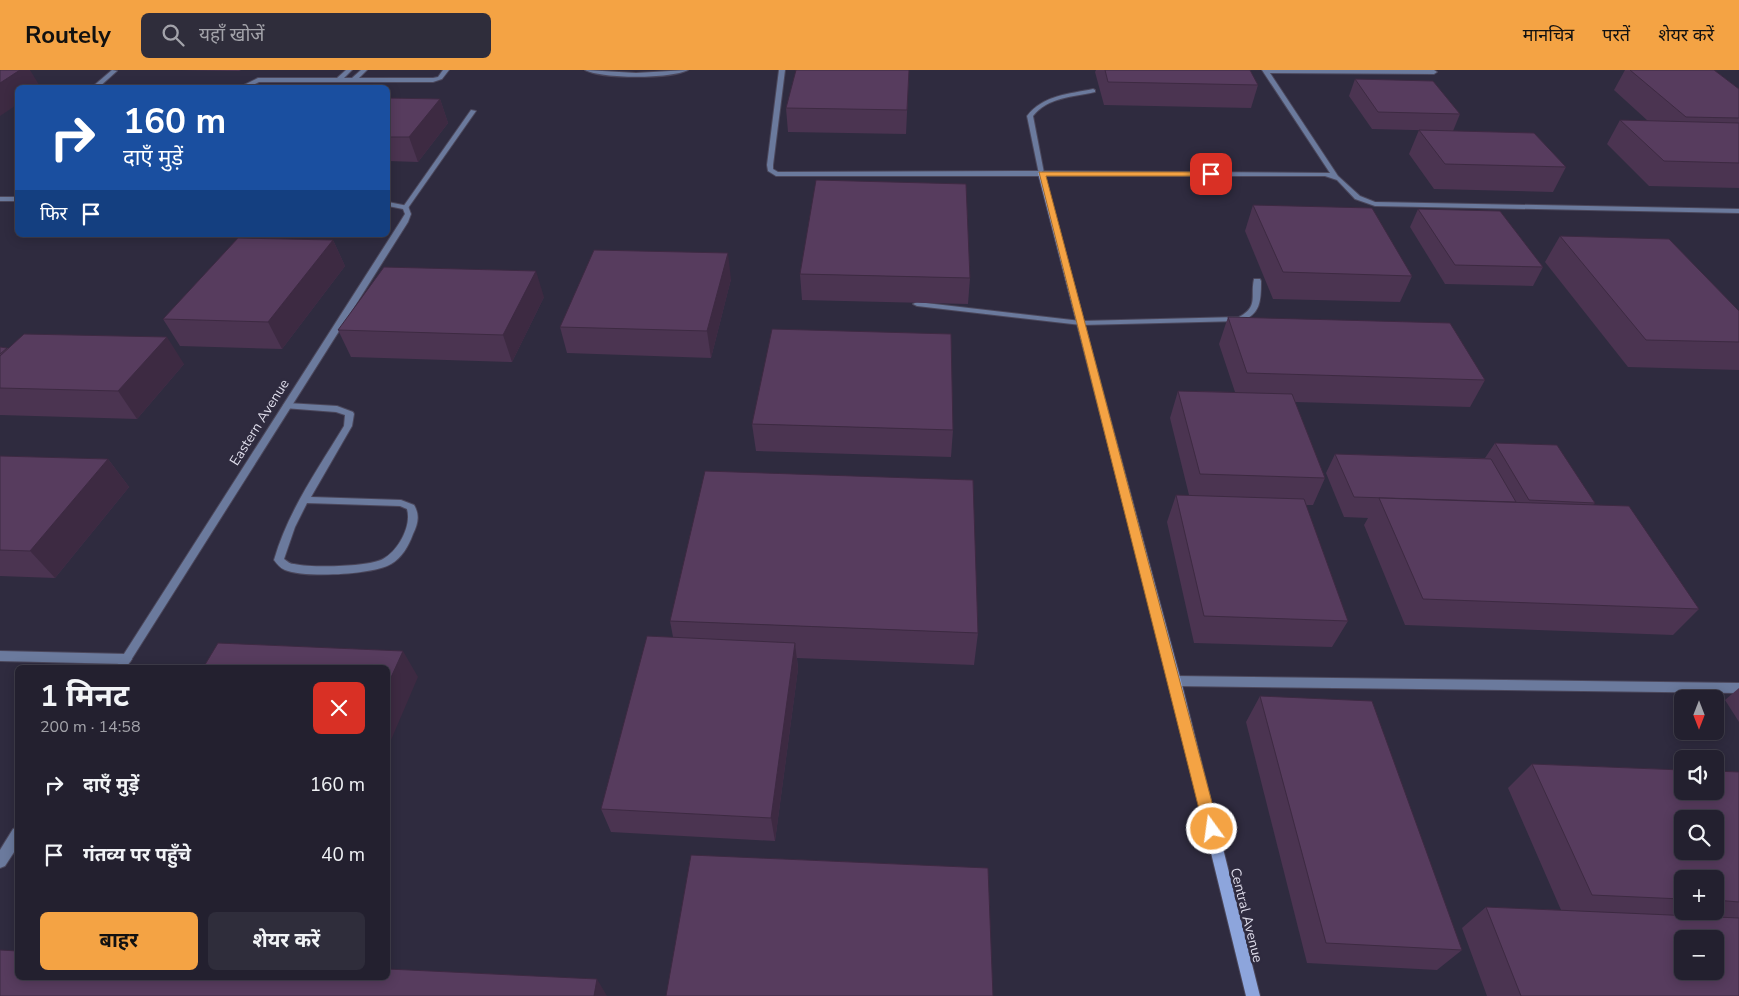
<!DOCTYPE html>
<html lang="hi">
<meta charset="utf-8">
<style>
body{margin:0;font-family:"Nunito Sans","Noto Sans Devanagari",sans-serif;background:#2f2d3b;color:#f1f3f6;height:100vh;display:flex;flex-direction:column;font-size:19px;white-space:nowrap}
*{box-sizing:border-box;margin:0}
p{font-size:16px;color:#a3a3aa}
.icon{flex:none;width:28px;height:28px;fill:none;stroke:currentColor;stroke-width:2;stroke-linecap:round;stroke-linejoin:round}
.map{position:relative;flex:1;overflow:hidden}
.drawer{position:absolute;left:15px;top:595px;width:375px;height:315px;display:flex;flex-direction:column;background:#23202f;border-radius:8px;box-shadow:0 2px 12px #0003,0 0 0 1px #403e4b}
.drawer>*{flex:none}
.top-card{position:absolute;left:15px;top:15px;width:375px;height:152px;border-radius:8px;box-shadow:0 2px 12px #0003,0 0 0 1px #403e4b;background:#1a4fa0;color:#fff;overflow:hidden}
.needle{width:32px;rotate:180deg}
.tools{position:absolute;left:1674px;top:620px;display:grid;gap:10px}
.tools a{display:grid;place-items:center;width:50px;height:50px;border-radius:8px;background:#23202f;box-shadow:0 2px 12px #0003,0 0 0 1px #403e4b;font-size:25px}
.pin{position:absolute;display:grid;place-items:center;width:42px;height:42px;color:#fff;margin:-21px;border-radius:10px;box-shadow:0 2px 8px #0006}
.me{position:absolute;width:55px;margin:-28px;rotate:346deg;stroke-linejoin:round;filter:drop-shadow(0 0 4px #0008)}
.turn{display:flex;align-items:center;gap:18px;height:105px;padding:0 25px;font-size:22px}
.turn .icon{width:65px;height:65px;stroke-width:2.5}
.turn b{display:block;font-size:35px;line-height:42px}
.then{display:flex;align-items:center;height:48px;padding:0 25px;background:#0003;gap:10px;font-size:19px}
.round{display:grid;place-items:center;flex:none;width:52px;height:52px;border-radius:8px;background:#2f2d3b}
.summary{display:flex;align-items:center;justify-content:space-between;height:85px;padding:0 25px}
h1{font-size:30px;font-weight:700;line-height:38px}
.cta{display:flex;gap:10px;margin-top:auto;padding:10px 25px}
.cta a{flex:1;height:58px;border-radius:8px;background:#f4a344;color:#111;font-size:20px;font-weight:700;line-height:58px;text-align:center}
.cta a+a{background:#2f2d3b;color:#f1f3f6}
ul{padding:0;list-style:none}
li{display:flex;align-items:center;gap:15px;height:70px;padding:0 25px}
li div{flex:1}
li b{display:block;font-size:19px}
li em{font-style:normal}
header{display:flex;align-items:center;gap:30px;box-sizing:border-box;height:70px;padding:0 25px;background:#f4a344;color:#111}
header strong{font-size:24px}
nav{display:flex;gap:28px;margin-inline-start:auto;font-size:18px}
.search{width:350px;height:45px;background:#2f2d3b;display:flex;align-items:center;gap:12px;box-sizing:border-box;padding:0 18px;border-radius:8px;color:#a3a3aa;font-size:19px}
.map>svg:first-child{display:block}
.lines{fill:none;stroke-linecap:round;stroke-linejoin:round}
.lane-casing{stroke:#4b475b;stroke-width:2}
.street-casing{stroke:#4b475b;stroke-width:2}
.secondary-casing{stroke:#4b475b;stroke-width:2}
.lane{fill:#6b7a9d;fill-rule:evenodd}
.street{fill:#6b7a9d;fill-rule:evenodd}
.secondary{fill:#8da5dc;fill-rule:evenodd}
.wall{fill:#4b3451;fill-rule:evenodd}
.shaded-wall{fill:#3d2a42}
.building{fill:#573c5e;stroke:#3d2a42;fill-rule:evenodd}
.route{fill:#f4a344;stroke:#9f6a2c}
.labels{text-anchor:middle;stroke-width:5;stroke-linejoin:round;paint-order:stroke}
.street-label{font-size:14px;fill:#dfddeb;stroke:#2f2b3f}
</style>
<header>
<strong>Routely</strong>
<div class="search"><svg class="icon" aria-label="search" viewBox="0 0 24 24"><circle cx="10" cy="10" r="6"/><path d="M15 15l6 6"/></svg>यहाँ खोजें</div>
<nav><a>मानचित्र</a><a>परतें</a><a>शेयर करें</a></nav>
</header>
<div class="map">
<svg width="1739" height="926" viewBox="0 0 1739 926">
<rect width="100%" height="100%" fill="#2f2b3f"/>
<g class="lines">
<defs>
<g id="lane">
<polygon points="112,0 117,1 98,18 91,18"/>
<polygon points="346,0 352,0 344,8 352,8 361,0 367,0 359,8 433,8 438,7 443,0 449,0 442,9 433,12 259,12 247,18 238,18 258,8 337,8"/>
<path d="M585,0L636,3L688,0C671,9 602,9 585,0Z"/>
<polygon points="1264,0 1434,0 1437,2 1434,4 1266,3"/>
<path d="M1093,19L1095,20V22C1073,27 1048,27 1033,46L1044,103L1039,104L1027,46C1043,25 1069,24 1093,19Z"/>
<polygon points="471,40 476,41 408,138 404,138 403,137"/>
<path d="M1254,209H1260L1261,211C1261,230 1261,245 1240,251L1081,255L917,236L913,234L917,232L1081,251L1239,247C1259,236 1250,227 1254,209Z"/>
<path d="M287,333L337,336L353,342L354,344L352,356L311,427L401,430L414,435C420,445 418,454 413,464C409,475 402,488 391,494C373,505 304,508 285,500C280,498 277,494 274,490C288,441 318,399 344,356L345,345L336,342L284,338L283,336L284,334ZM307,433L400,436L407,439C412,456 398,481 383,489C368,497 312,498 294,494C290,494 288,492 284,489L295,457Z"/>
<polygon points="0,581 126,584 130,586 132,589 130,592 126,594 0,591"/>
</g>
<g id="street">
<polygon points="779,0 785,0 773,95 773,99 778,102 1041,101 1330,103 1262,0 1268,0 1338,106 1360,126 1375,132 1739,139 1739,143 1375,136 1355,129 1337,110 1325,106 776,106 768,101 767,95"/>
<rect x="0" y="127" width="18" height="4"/>
<polygon points="388,132 408,136 411,144 408,152 126,598 115,598 400,152 405,144 403,139 388,136"/>
<polygon points="1175,606 1739,613 1739,623 1175,616 1171,614 1169,611 1171,608"/>
<polygon points="18,757 18,776 5,796 0,798 0,780 13,759"/>
</g>
<polygon id="secondary" points="1041,101 1044,103 1181,611 1260,926 1246,926 1169,611 1038,103"/>
</defs>
<use href="#lane" class="lane-casing"/>
<use href="#street" class="street-casing"/>
<use href="#secondary" class="secondary-casing"/>
<use href="#lane" class="lane"/>
<use href="#street" class="street"/>
<use href="#secondary" class="secondary"/>
</g>
<g class="wall">
<polygon points="180,0 241,0 239,1"/>
<polygon points="909,0 906,64 788,62 786,38"/>
<polygon points="1096,0 1250,0 1258,15 1251,38 1104,35 1095,2"/>
<polygon points="1625,0 1714,0 1739,19 1739,118 1649,116 1607,74 1620,50 1648,51 1614,20"/>
<polygon points="1355,9 1460,44 1453,61 1372,59 1349,26"/>
<polygon points="388,28 440,29 448,53 418,92 388,91"/>
<polygon points="1419,60 1566,97 1553,122 1434,119 1409,84"/>
<polygon points="1253,135 1412,206 1400,232 1273,229 1245,161"/>
<polygon points="1418,139 1543,197 1533,216 1445,214 1410,157"/>
<polygon points="1560,166 1739,241 1739,300 1628,297 1545,192"/>
<polygon points="333,170 345,196 282,279 180,276 163,249"/>
<polygon points="800,204 970,208 968,234 802,230"/>
<polygon points="731,209 711,288 567,283 560,257"/>
<polygon points="544,227 512,292 351,287 338,260"/>
<polygon points="1228,247 1485,310 1470,337 1295,332 1325,408 1313,435 1306,435 1348,551 1332,577 1194,573 1167,452 1176,425 1189,425 1170,348 1178,321 1235,322 1219,274"/>
<polygon points="0,277 7,278 8,278 184,294 137,349 0,345"/>
<polygon points="752,354 953,360 951,387 756,381"/>
<polygon points="1495,373 1595,433 1593,435 1699,539 1673,565 1405,555 1364,455 1368,448 1344,447 1326,403 1335,384 1485,388"/>
<polygon points="0,386 108,389 129,417 55,508 0,506"/>
<polygon points="670,551 978,563 974,595 797,588 798,599 775,771 611,762 601,739 673,567"/>
<polygon points="1739,618 1739,652 1725,630"/>
<polygon points="1260,626 1462,880 1437,900 1307,893 1246,652"/>
<path d="M1532,694L1739,702V926H1487L1462,858L1486,837L1561,840L1508,718ZM1682,809H1715V841H1682Z"/>
</g>
<g class="shaded-wall">
<polygon points="20,0 30,0 41,18 18,18 18,34 0,46 0,13"/>
<polygon points="440,29 448,53 418,92 409,67"/>
<polygon points="333,170 345,196 282,279 268,252"/>
<polygon points="728,183 731,209 711,288 707,261"/>
<polygon points="536,201 544,227 512,292 503,265"/>
<polygon points="167,267 184,294 137,349 118,321"/>
<polygon points="108,389 129,417 55,508 30,481"/>
<polygon points="795,573 798,599 775,771 771,748"/>
<polygon points="403,581 418,607 388,677 388,614"/>
<polygon points="597,909 607,926 594,926"/>
</g>
<g class="building">
<polygon points="0,0 20,0 0,13"/>
<polygon points="796,0 909,0 907,40 786,38"/>
<polygon points="1105,0 1250,0 1258,15 1108,12"/>
<polygon points="1630,0 1714,0 1739,19 1739,48 1686,47"/>
<polygon points="1355,9 1433,11 1460,44 1378,42"/>
<polygon points="388,28 440,29 409,67 388,67"/>
<polygon points="1620,50 1739,53 1739,93 1664,91"/>
<polygon points="1419,60 1534,63 1566,97 1445,94"/>
<polygon points="816,110 966,114 970,208 800,204"/>
<polygon points="1253,135 1372,138 1412,206 1283,202"/>
<polygon points="1418,139 1500,141 1543,197 1455,195"/>
<polygon points="1560,166 1669,169 1739,241 1739,272 1646,270"/>
<polygon points="238,168 333,170 268,252 163,249"/>
<polygon points="594,180 728,183 707,261 560,257"/>
<polygon points="384,197 536,201 503,265 338,260"/>
<polygon points="1228,247 1450,253 1485,310 1247,303"/>
<polygon points="772,259 951,264 953,360 752,354"/>
<polygon points="24,264 167,267 118,321 0,318 0,286"/>
<polygon points="0,277 7,278 0,284"/>
<polygon points="1178,321 1292,324 1325,408 1200,404"/>
<polygon points="1495,373 1557,375 1595,433 1529,430"/>
<polygon points="1335,384 1491,389 1516,432 1354,427"/>
<polygon points="0,386 108,389 30,481 0,480"/>
<polygon points="705,401 973,410 978,563 670,551"/>
<polygon points="1176,425 1304,429 1348,551 1204,546"/>
<polygon points="1379,428 1629,436 1699,539 1423,529"/>
<polygon points="647,566 795,573 771,748 601,739"/>
<polygon points="218,573 403,581 388,614 388,598 203,598"/>
<polygon points="1260,626 1372,631 1462,880 1326,873"/>
<path d="M1532,694L1682,700V721H1715V701L1739,702V832L1715,830V809H1682V829L1592,825ZM1682,749H1715V781H1682Z"/>
<polygon points="691,785 988,798 993,926 666,926"/>
<path d="M1486,837L1739,848V926H1521ZM1682,869H1715V901H1682Z"/>
<polygon points="0,880 18,881 18,908 388,908 388,899 597,909 594,926 0,926"/>
</g>
<polygon class="route" points="1039,102 1211,102 1215,104 1211,106 1046,106 1219,759 1217,764 1212,766 1206,764 1204,759"/>
<g class="labels">
<g class="street-label">
<text transform="translate(259 352) rotate(-58)" y="5">Eastern Avenue</text>
<text transform="translate(1247 845) rotate(76)" y="5">Central Avenue</text>
</g>
</g>
</svg>
<div class="tools">
<a><svg class="needle" viewBox="-14 -14 28 28"><path d="M0-13l5 13h-10z" fill="#e53935"/><path d="M0 13l5-13h-10z" fill="#a3a3aa"/></svg></a>
<a><svg class="icon" aria-label="sound" viewBox="0 0 24 24"><path d="M4 9h4l5-4v14l-5-4H4zM17 9q2 3 0 6"/></svg></a>
<a><svg class="icon" aria-label="search" viewBox="0 0 24 24"><circle cx="10" cy="10" r="6"/><path d="M15 15l6 6"/></svg></a>
<a>+</a>
<a>−</a>
</div>
<div class="pin" style="left:1211px;top:104px;background:#d93025"><svg class="icon" aria-label="arrive" viewBox="0 0 24 24"><path d="M6 21V4h12l-3 4 3 4H6"/></svg></div>
<svg class="me" style="left:1212px;top:759px" viewBox="-20 -20 40 40"><circle r="17" fill="#f4a344" stroke="#fff" stroke-width="3"/><path d="M0-11L8 9 0 5-8 9z" fill="#fff"/></svg>
<div class="top-card">
<div class="turn"><svg class="icon" aria-label="right" viewBox="0 0 24 24"><path d="M7 20v-9h11M14 6l5 5-5 5"/></svg><div><b>160 m</b>दाएँ मुड़ें</div></div>
<div class="then">फिर<svg class="icon" aria-label="arrive" viewBox="0 0 24 24"><path d="M6 21V4h12l-3 4 3 4H6"/></svg></div>
</div>
<section class="drawer">
<div class="summary"><div><h1>1 मिनट</h1><p>200 m · 14:58</p></div><a class="round" style="background:#d93025;color:#fff"><svg class="icon" aria-label="close" viewBox="0 0 24 24"><path d="M6 6l12 12M18 6L6 18"/></svg></a></div>
<ul>
<li><svg class="icon" aria-label="right" viewBox="0 0 24 24"><path d="M7 20v-9h11M14 6l5 5-5 5"/></svg><div><b>दाएँ मुड़ें</b></div><em>160 m</em></li>
<li><svg class="icon" aria-label="arrive" viewBox="0 0 24 24"><path d="M6 21V4h12l-3 4 3 4H6"/></svg><div><b>गंतव्य पर पहुँचे</b></div><em>40 m</em></li>
</ul>
<div class="cta"><a>बाहर</a><a>शेयर करें</a></div>
</section>
</div>
